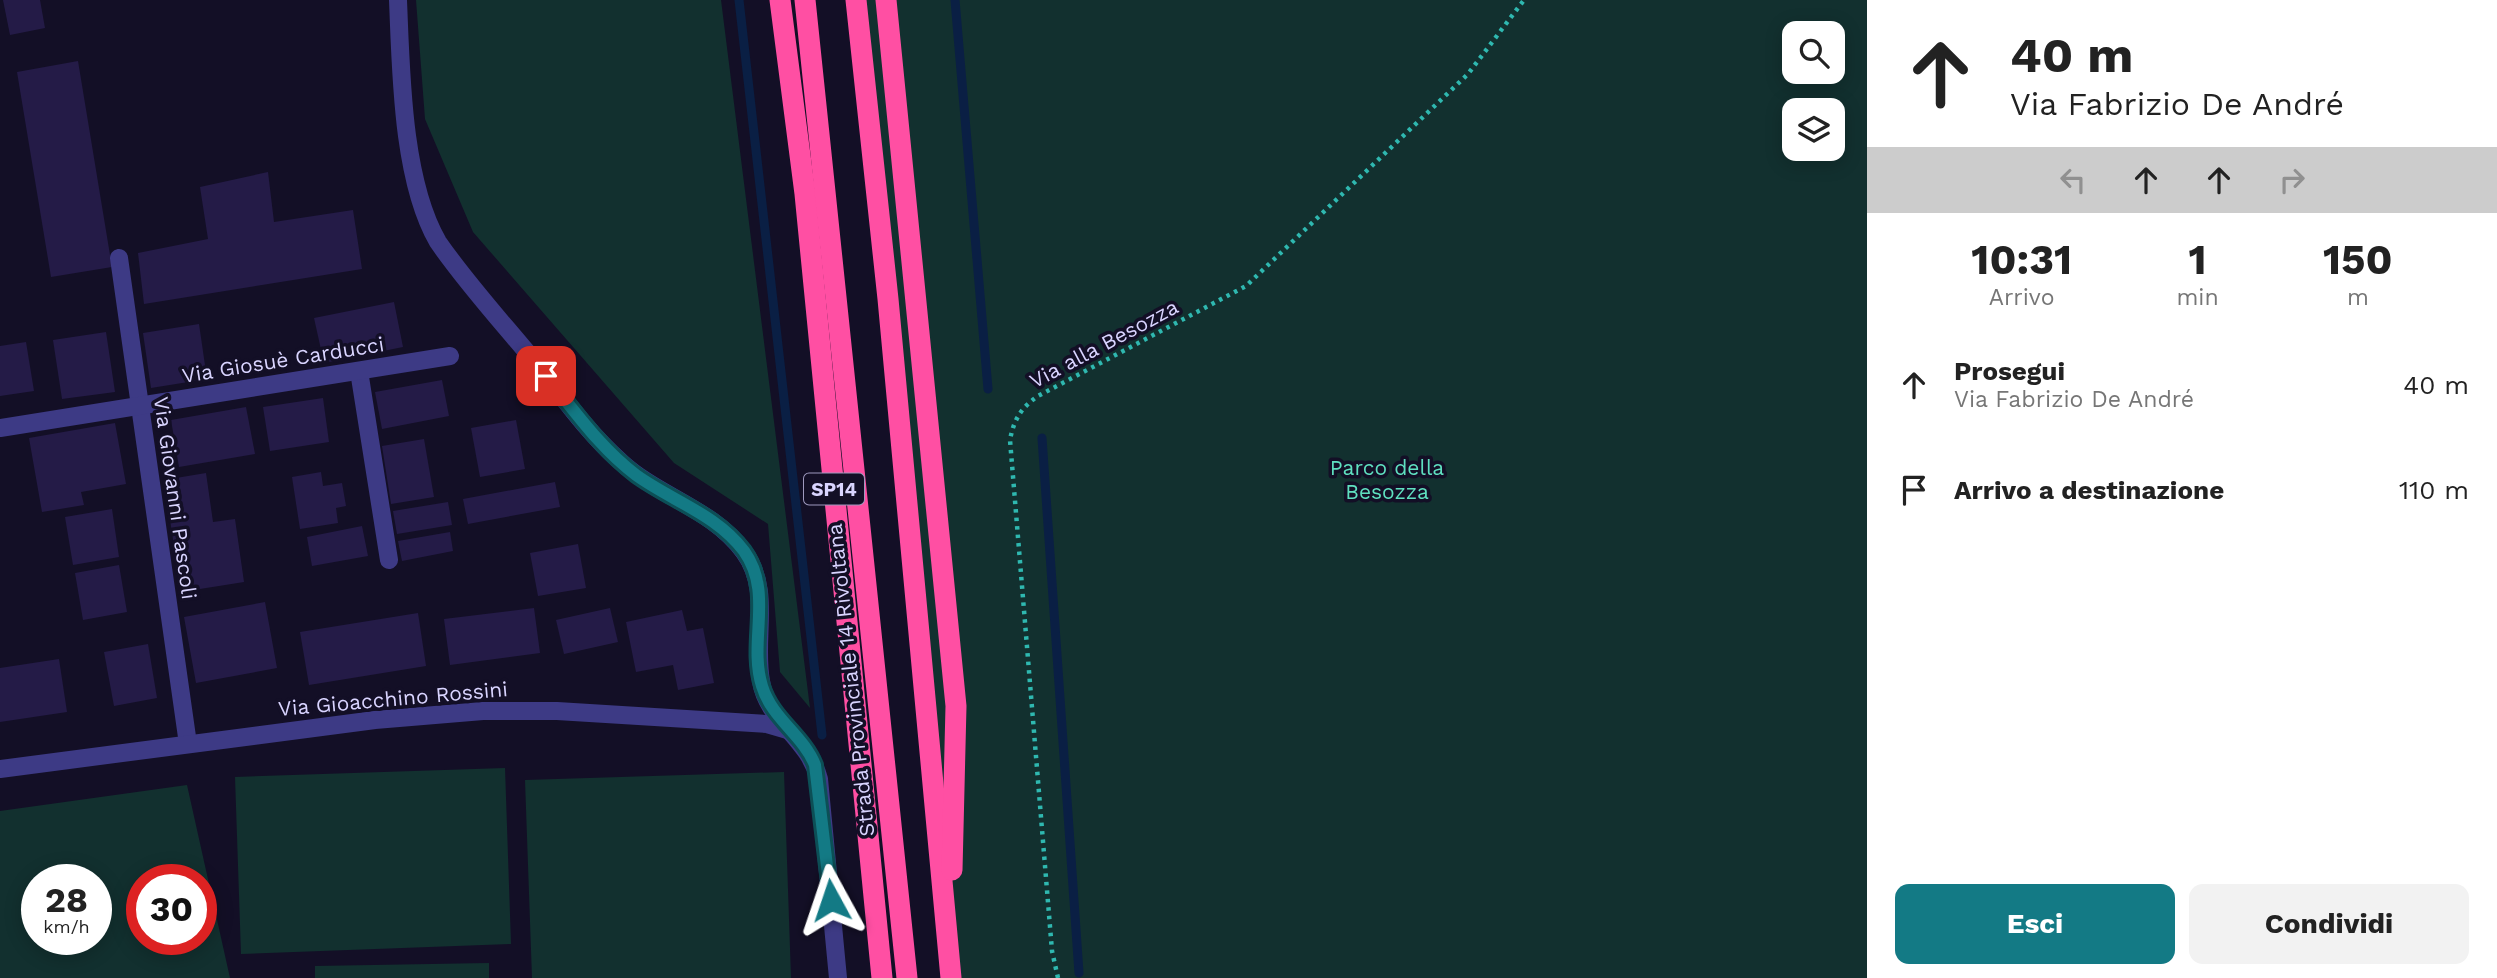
<!DOCTYPE html>
<html lang="it">
<meta charset="utf-8">
<style>
body{margin:0;font-family:"Work Sans",sans-serif;background:#f2f2f2;color:#222;height:100vh;display:flex;flex-direction:column;font-size:26px;white-space:nowrap}
*{box-sizing:border-box;margin:0}
p{font-size:23px;color:#767676}
.icon{flex:none;width:38px;height:38px;fill:none;stroke:currentColor;stroke-width:2;stroke-linecap:round;stroke-linejoin:round}
.map{position:relative;flex:1;overflow:hidden}
.drawer{display:flex;flex-direction:column;background:#fff;width:630px}
.drawer>*{flex:none}
.top-card{background:#fff;color:#222;overflow:hidden}
.buttons{position:absolute;left:1782px;top:21px;display:grid;gap:14px}
.buttons a{display:grid;place-items:center;width:63px;height:63px;border-radius:14px;background:#fff;box-shadow:0 4px 18px #0003;font-size:35px}
.speed{position:absolute;left:21px;top:864px;display:flex;gap:14px;font-size:35px;font-weight:700;text-align:center}
.speed>*{display:grid;place-content:center;width:91px;height:91px;border-radius:50%;background:#fff;box-shadow:0 4px 18px #0003;line-height:1}
.speed small{font-size:18px;font-weight:400}
.speed .limit{border:10px solid #d22;background:#fff;color:#111}
.pin{position:absolute;display:grid;place-items:center;width:60px;height:60px;color:#fff;margin:-30px;border-radius:14px;box-shadow:0 4px 10px #0006}
.me{position:absolute;width:77px;margin:-38px;rotate:355deg;stroke-linejoin:round;filter:drop-shadow(0 0 5px #0008)}
.turn{display:flex;align-items:center;gap:24px;height:147px;padding:0 28px;font-size:32px}
.turn .icon{width:91px;height:91px;stroke-width:2.5}
.turn b{display:block;font-size:49px;line-height:60px}
.lanes{display:flex;align-items:center;height:66px;padding:0 28px;background:#0003;justify-content:center;gap:35px;direction:ltr}
.lanes .off{opacity:.35}
.eta{display:flex;justify-content:space-evenly;align-items:center;height:119px;text-align:center}
.eta b{font-size:42px;font-weight:700;line-height:49px}
.primary-button{display:flex;gap:14px;margin-top:auto;padding:14px 28px}
.primary-button a{flex:1;height:80px;border-radius:14px;background:#137a85;color:#fff;font-size:28px;font-weight:700;line-height:80px;text-align:center}
.primary-button a+a{background:#f2f2f2;color:#222}
ul{padding:0;list-style:none}
li{display:flex;align-items:center;gap:21px;height:105px;padding:0 28px}
li div{flex:1}
li b{display:block;font-size:26px}
li em{font-style:normal}
main{display:flex;flex:1;min-height:0}
.map>svg:first-child{display:block}
.green{fill:#12302f;fill-rule:evenodd}
.lines{fill:none;stroke-linecap:round;stroke-linejoin:round}
.stream{stroke:#0a1f44;stroke-width:9}
.building{fill:#241b47}
.path{stroke:#2fb8b0;stroke-width:4.5;stroke-dasharray:3.5 5;stroke-linecap:butt}
.minor{stroke:#3d3a85;stroke-width:18}
.highway{stroke:#ff4fa3;stroke-width:21}
.route-casing{stroke:#0c4f56;stroke-width:18}
.route{stroke:#137a85;stroke-width:12}
.labels{text-anchor:middle;stroke-width:7;stroke-linejoin:round;paint-order:stroke}
.shield{fill:#130f26;stroke:#9e99be;stroke-width:2}
.shield-label{font-size:19px;font-weight:bold;fill:#d9d4ff}
.street-label{font-size:21px;fill:#d9d4ff;stroke:#130f26}
.park-label{font-size:21px;fill:#5fe0c0;stroke:#130f26}
</style>
<main>
<div class="map">
<svg width="1867" height="978" viewBox="0 0 1867 978">
<rect width="100%" height="100%" fill="#130f26"/>
<g class="green">
<polygon points="416,0 721,0 810,708 780,672 768,524 674,463 473,232 425,119"/>
<path d="M858,0H1867V978H954ZM1794,33H1832V72H1794ZM1794,110H1832V149H1794Z"/>
<polygon points="505,768 511,944 241,954 235,777"/>
<polygon points="784,772 791,978 532,978 525,780"/>
<path d="M187,785L230,978H0V811ZM96,880V940H37V880ZM201,880V940H142V880Z"/>
<polygon points="489,963 489,978 315,978 315,966"/>
</g>
<g class="lines">
<g class="stream">
<polyline points="739,0 822,735"/>
<polyline points="955,0 988,389"/>
<polyline points="1042,438 1079,973"/>
</g>
</g>
<g class="building">
<polygon points="3,0 40,0 45,28 10,35"/>
<polygon points="78,61 112,267 51,277 17,72"/>
<polygon points="268,172 274,222 353,210 362,269 144,304 138,253 208,239 200,187"/>
<polygon points="394,302 403,347 324,363 314,318"/>
<polygon points="199,324 207,379 151,388 143,333"/>
<polygon points="106,332 115,392 62,399 53,340"/>
<polygon points="26,342 34,391 0,396 0,346"/>
<polygon points="442,380 449,416 382,429 375,392"/>
<polygon points="323,398 329,442 270,451 263,407"/>
<polygon points="246,407 255,454 179,467 171,420"/>
<polygon points="516,420 525,469 480,477 471,428"/>
<polygon points="115,423 126,484 81,492 84,505 42,512 29,438"/>
<polygon points="424,439 434,497 391,504 382,446"/>
<polygon points="321,472 323,486 342,483 346,506 336,508 338,523 300,529 292,477"/>
<polygon points="206,473 213,522 235,519 244,582 181,592 164,480"/>
<polygon points="555,482 560,507 468,524 463,499"/>
<polygon points="448,502 452,525 397,534 393,511"/>
<polygon points="112,509 119,557 73,565 65,517"/>
<polygon points="362,526 368,556 312,566 307,537"/>
<polygon points="450,532 453,551 402,561 398,541"/>
<polygon points="578,544 586,588 538,596 530,553"/>
<polygon points="119,565 127,612 83,620 75,573"/>
<polygon points="265,602 277,668 196,683 184,617"/>
<polygon points="534,608 540,653 450,665 444,619"/>
<polygon points="610,608 618,642 564,654 556,620"/>
<polygon points="682,610 687,631 703,628 714,683 678,690 673,665 636,672 626,622"/>
<polygon points="418,613 426,666 309,685 300,632"/>
<polygon points="148,644 157,698 114,706 104,652"/>
<polygon points="59,659 67,712 0,722 0,668"/>
</g>
<g class="lines">
<path class="path" d="M1058,978L1052,951L1010,440C1014,419 1021,408 1038,396L1246,286L1468,74L1524,0"/>
<g class="minor">
<path d="M398,0C401,72 402,180 438,242C467,284 502,322 535,362C562,396 588,433 621,462C659,497 713,509 744,552C772,590 753,638 761,681C767,721 808,737 819,779L838,978"/>
<polyline points="119,258 188,744"/>
<polyline points="359,371 389,560"/>
<polyline points="0,428 450,356"/>
<polyline points="0,769 375,720 483,711 557,711 767,724 791,731"/>
</g>
<g class="highway">
<polyline points="780,0 805,194 882,978"/>
<polyline points="805,0 907,978"/>
<polyline points="856,0 888,299 951,978"/>
<polyline points="886,0 956,706 952,870"/>
</g>
</g>
<g class="lines">
<defs>
<path id="route" d="M546,376C574,410 600,448 636,475C672,501 716,514 744,551C774,593 748,641 762,686C772,719 803,735 815,765L831,900"/>
</defs>
<use href="#route" class="route-casing"/>
<use href="#route" class="route"/>
</g>
<g class="labels">
<rect class="shield" x="804" y="473.5" width="60" height="31" rx="5"/>
<g class="shield-label">
<text x="834" y="496">SP14</text>
</g>
<g class="street-label">
<text transform="translate(1104 344) rotate(-28)" y="7">Via alla Besozza</text>
<text transform="translate(283 360) rotate(-9)" y="7">Via Giosuè Carducci</text>
<text transform="translate(175 498) rotate(82)" y="7">Via Giovanni Pascoli</text>
<text transform="translate(851 680) rotate(-96)" y="7">Strada Provinciale 14 Rivoltana</text>
<text transform="translate(393 699) rotate(-5)" y="7">Via Gioacchino Rossini</text>
</g>
<g class="park-label">
<text x="1387" y="475">Parco della<tspan x="1387" dy="24">Besozza</tspan></text>
</g>
</g>
</svg>
<div class="buttons">
<a><svg class="icon" aria-label="search" viewBox="0 0 24 24"><circle cx="10" cy="10" r="6"/><path d="M15 15l6 6"/></svg></a>
<a><svg class="icon" aria-label="layers" viewBox="0 0 24 24"><path d="M12 4l9 5-9 5-9-5zM3 14l9 5 9-5"/></svg></a>
</div>
<div class="speed"><div>28<small>km/h</small></div><div class="limit">30</div></div>
<div class="pin" style="left:546px;top:376px;background:#d93025"><svg class="icon" aria-label="arrive" viewBox="0 0 24 24"><path d="M6 21V4h12l-3 4 3 4H6"/></svg></div>
<svg class="me" style="left:831px;top:900px" viewBox="-20 -20 40 40"><path d="M0-17L14 15 0 8-14 15z" fill="#137a85" stroke="#fff" stroke-width="4"/></svg>
</div>
<section class="drawer">
<div class="top-card">
<div class="turn"><svg class="icon" aria-label="ahead" viewBox="0 0 24 24"><path d="M12 20V5M6 11l6-6 6 6"/></svg><div><b>40 m</b>Via Fabrizio De André</div></div>
<div class="lanes"><svg class="icon off" aria-label="left" viewBox="0 0 24 24"><path d="M17 20v-9H6M10 6l-5 5 5 5"/></svg><svg class="icon" aria-label="ahead" viewBox="0 0 24 24"><path d="M12 20V5M6 11l6-6 6 6"/></svg><svg class="icon" aria-label="ahead" viewBox="0 0 24 24"><path d="M12 20V5M6 11l6-6 6 6"/></svg><svg class="icon off" aria-label="right" viewBox="0 0 24 24"><path d="M7 20v-9h11M14 6l5 5-5 5"/></svg></div>
</div>
<div class="eta">
<div><b>10:31</b><p>Arrivo</p></div>
<div><b>1</b><p>min</p></div>
<div><b>150</b><p>m</p></div>
</div>
<ul>
<li><svg class="icon" aria-label="ahead" viewBox="0 0 24 24"><path d="M12 20V5M6 11l6-6 6 6"/></svg><div><b>Prosegui</b><p>Via Fabrizio De André</p></div><em>40 m</em></li>
<li><svg class="icon" aria-label="arrive" viewBox="0 0 24 24"><path d="M6 21V4h12l-3 4 3 4H6"/></svg><div><b>Arrivo a destinazione</b></div><em>110 m</em></li>
</ul>
<div class="primary-button"><a>Esci</a><a>Condividi</a></div>
</section>
</main>
